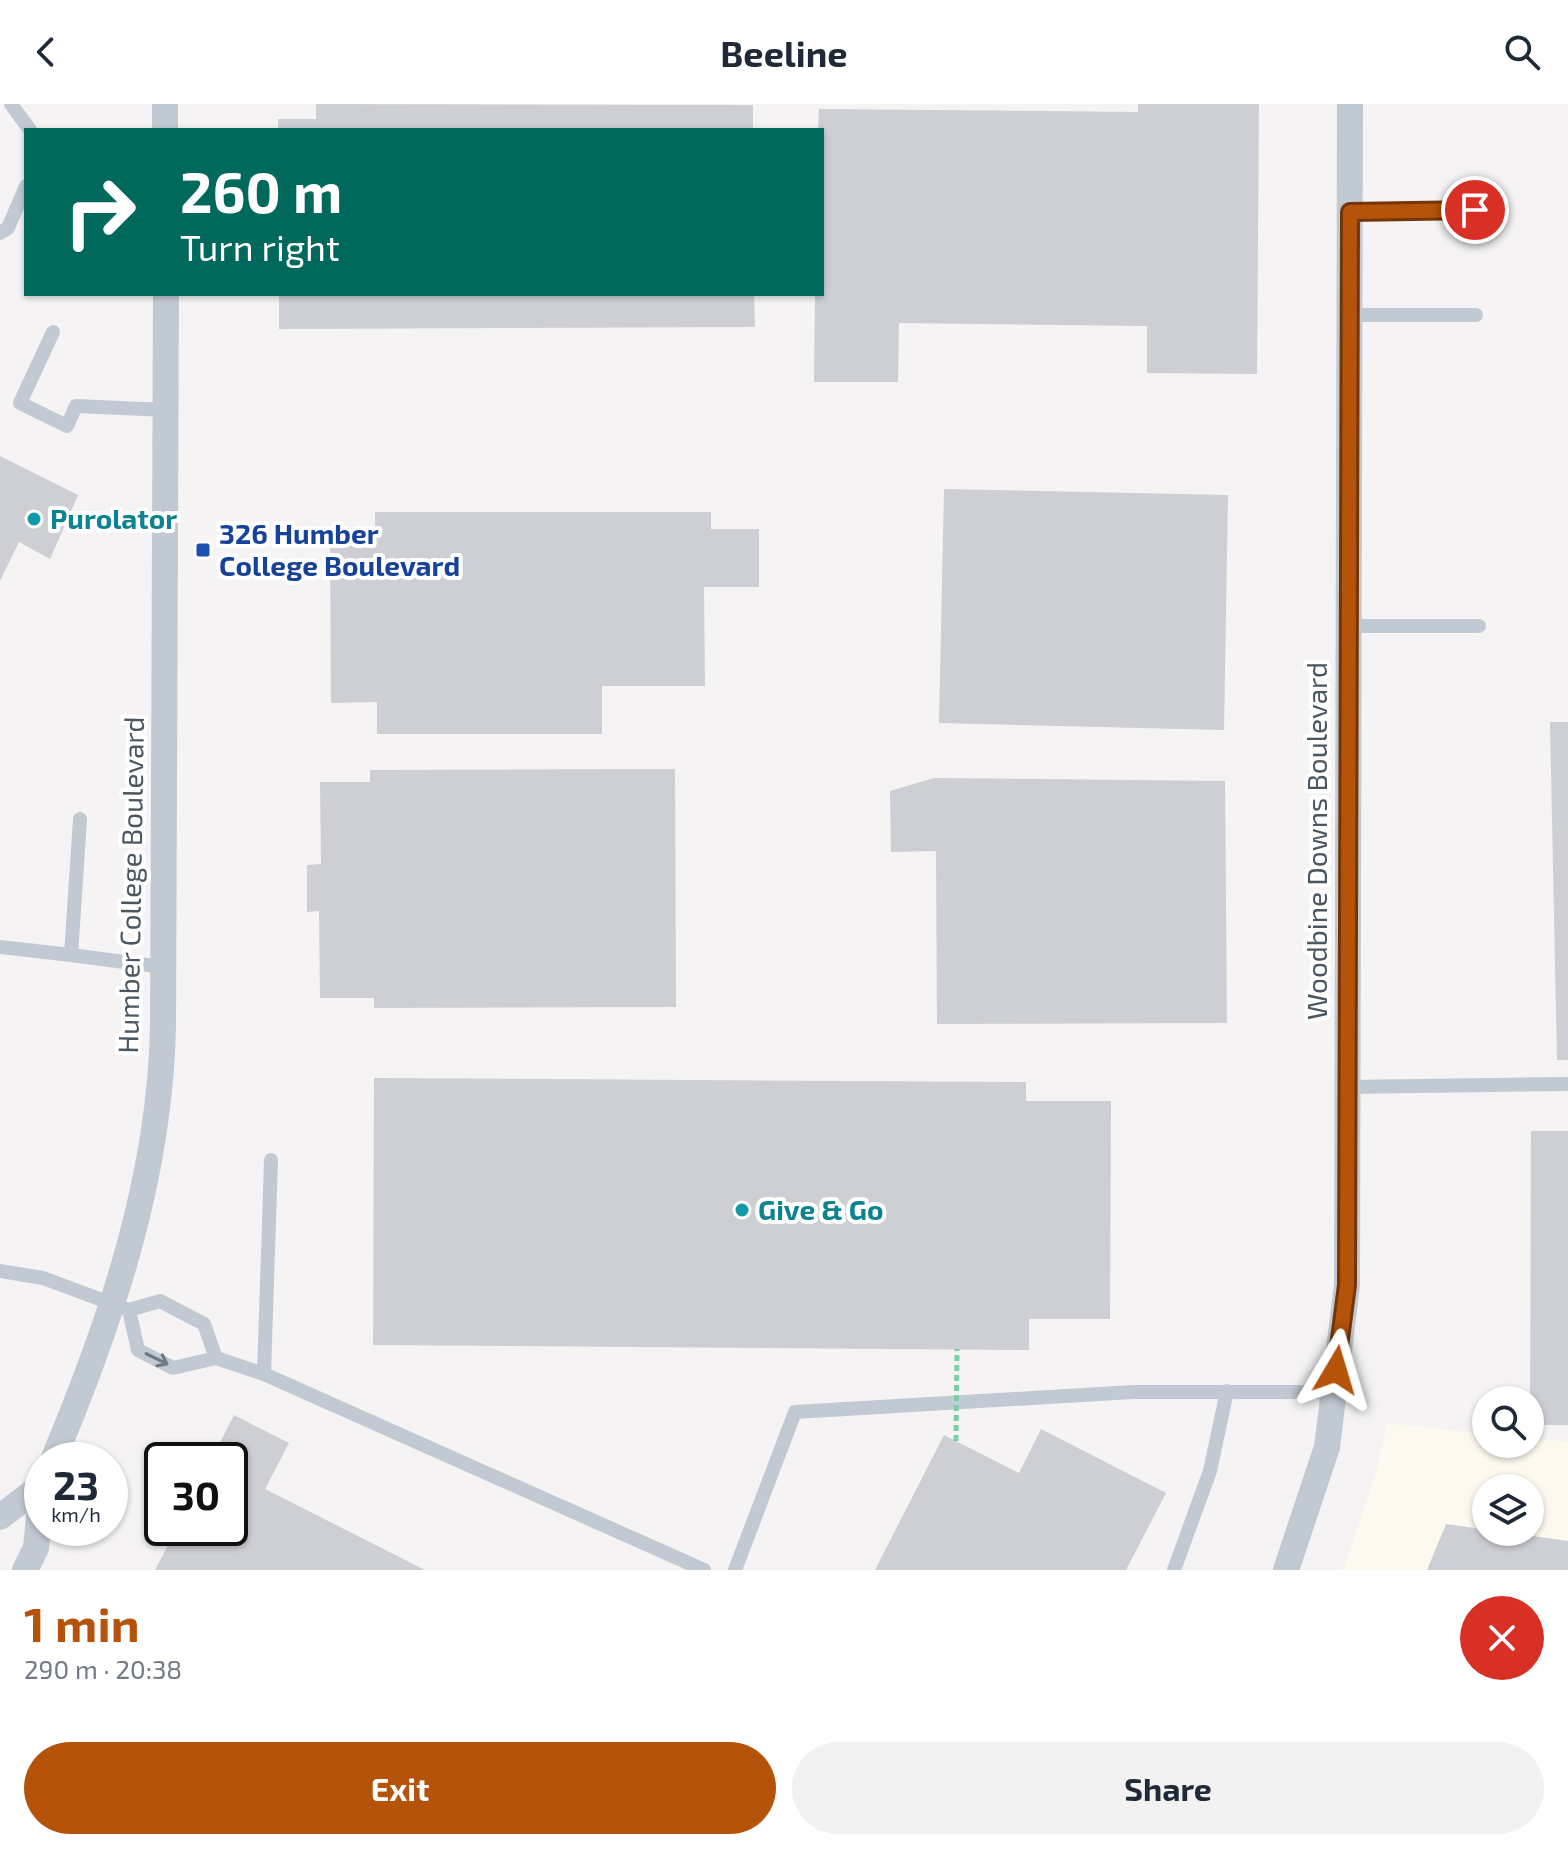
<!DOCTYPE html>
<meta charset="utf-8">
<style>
body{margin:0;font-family:"Exo 2",sans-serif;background:#f2f2f3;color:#1f2937;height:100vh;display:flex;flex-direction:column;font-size:30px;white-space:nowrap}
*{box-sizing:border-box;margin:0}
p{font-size:26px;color:#747a83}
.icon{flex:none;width:44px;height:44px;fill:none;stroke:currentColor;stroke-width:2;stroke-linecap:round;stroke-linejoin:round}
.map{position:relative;height:1466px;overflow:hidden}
.side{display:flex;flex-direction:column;background:#fff;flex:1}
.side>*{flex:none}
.guide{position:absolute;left:24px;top:24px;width:800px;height:168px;border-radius:0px;box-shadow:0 2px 6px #0004;background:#00695c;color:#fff;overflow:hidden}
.buttons{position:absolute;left:1472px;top:1282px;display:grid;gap:16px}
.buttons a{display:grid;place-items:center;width:72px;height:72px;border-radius:50%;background:#fff;box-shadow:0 2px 6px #0004;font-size:40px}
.speed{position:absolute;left:24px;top:1338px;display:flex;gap:16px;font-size:40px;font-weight:700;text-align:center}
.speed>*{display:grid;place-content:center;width:104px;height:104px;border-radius:50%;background:#fff;box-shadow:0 2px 6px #0004;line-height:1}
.speed small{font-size:20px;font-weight:400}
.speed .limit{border:4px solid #111;border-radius:12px;background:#fff;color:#111}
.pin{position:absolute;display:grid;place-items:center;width:68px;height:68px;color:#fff;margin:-34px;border:4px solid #fff;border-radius:50%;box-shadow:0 2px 8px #0007}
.me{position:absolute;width:88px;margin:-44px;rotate:7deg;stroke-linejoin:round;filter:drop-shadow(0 0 6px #0008)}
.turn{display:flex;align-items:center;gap:28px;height:168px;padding:0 24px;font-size:36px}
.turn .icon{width:104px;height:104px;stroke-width:2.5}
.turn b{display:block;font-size:56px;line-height:68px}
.round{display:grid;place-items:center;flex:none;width:84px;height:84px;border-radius:42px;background:#f2f2f3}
.head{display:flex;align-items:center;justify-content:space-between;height:136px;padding:0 24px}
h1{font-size:48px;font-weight:700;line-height:60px;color:#b45309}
.button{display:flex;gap:16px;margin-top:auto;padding:16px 24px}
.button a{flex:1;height:92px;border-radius:48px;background:#b45309;color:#fff;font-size:32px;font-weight:700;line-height:92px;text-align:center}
.button a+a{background:#f2f2f3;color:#1f2937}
header{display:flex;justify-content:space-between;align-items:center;height:104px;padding:0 24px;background:#fff;font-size:36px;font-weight:700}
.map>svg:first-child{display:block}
.commercial{fill:#fdf9ef;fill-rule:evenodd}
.building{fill:#cdcfd5}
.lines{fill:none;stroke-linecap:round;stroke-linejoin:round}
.service{stroke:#c1cad2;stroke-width:14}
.minor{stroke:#c1cad2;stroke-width:26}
.path-bridge{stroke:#7ad0a6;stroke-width:5;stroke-dasharray:6 4;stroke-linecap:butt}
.oneway{stroke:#6e7983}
.route-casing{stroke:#753606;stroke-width:20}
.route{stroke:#b45309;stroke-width:14}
.culture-dot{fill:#0f9aa8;stroke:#fff;stroke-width:3}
.transit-dot{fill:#1a4fb4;stroke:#fff;stroke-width:3}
.labels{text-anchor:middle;stroke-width:8;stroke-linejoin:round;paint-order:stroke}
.culture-label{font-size:28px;font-weight:bold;fill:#0d838f;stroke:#fff;text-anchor:start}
.transit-label{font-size:28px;font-weight:bold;fill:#164399;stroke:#fff;text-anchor:start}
.street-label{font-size:28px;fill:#4a5661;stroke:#fff}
</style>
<header><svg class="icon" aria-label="back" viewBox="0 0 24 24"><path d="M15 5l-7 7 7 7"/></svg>Beeline<svg class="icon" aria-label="search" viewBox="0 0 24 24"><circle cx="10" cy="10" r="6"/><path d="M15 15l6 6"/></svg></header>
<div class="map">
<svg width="1568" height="1466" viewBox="0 0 1568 1466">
<rect width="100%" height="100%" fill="#f5f3f3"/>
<path class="commercial" d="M1387,1319L1486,1330V1340H1530V1334L1568,1338V1466H1343L1376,1368ZM1486,1384H1530V1428H1486Z"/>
<g class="building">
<polygon points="316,0 753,1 753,26 278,26 278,15 316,15"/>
<polygon points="1138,0 1259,0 1257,270 1147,269 1147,222 899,219 898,278 814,278 815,190 822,190 822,26 818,26 819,5 1138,8"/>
<polygon points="279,190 754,190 755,223 279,225"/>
<polygon points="0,352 78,391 50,455 19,438 0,477"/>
<polygon points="944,385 1228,391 1224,626 939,619"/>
<polygon points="375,408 711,408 711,425 759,425 759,483 704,483 705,582 602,582 602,630 377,630 377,598 331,599 330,438 375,439"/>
<polygon points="1550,618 1568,618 1568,956 1557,956"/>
<polygon points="675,665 676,903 374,904 374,894 320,894 319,807 307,808 307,761 321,760 320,678 370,678 370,666"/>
<polygon points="934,674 1225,677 1227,919 937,920 936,747 891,748 890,687"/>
<polygon points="374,974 1026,978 1026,997 1111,997 1110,1215 1029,1215 1029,1246 373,1241"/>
<polygon points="1531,1027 1568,1027 1568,1321 1530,1321"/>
<polygon points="234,1311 289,1339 265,1385 425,1466 155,1466 177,1424 230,1424 230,1356 211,1356"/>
<polygon points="1041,1325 1166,1389 1126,1466 875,1466 944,1331 1019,1369"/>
<polygon points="1446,1420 1568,1437 1568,1466 1427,1466"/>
</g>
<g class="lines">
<g class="service">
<polyline points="11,0 30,26"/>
<polyline points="1350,108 1475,106"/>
<polyline points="0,129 8,124 26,82"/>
<polyline points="1350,211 1476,211"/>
<polyline points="53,228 20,299 67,322 76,302 166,306"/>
<polyline points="1350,522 1479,522"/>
<polyline points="80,715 71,851 163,863"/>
<polyline points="0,843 71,851"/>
<polyline points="1347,983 1568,980"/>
<polyline points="0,1167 43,1174 129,1206 160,1197 204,1220 216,1254"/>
<polyline points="129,1206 138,1246 173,1264 216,1254 264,1270 704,1466"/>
<polyline points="264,1270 271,1056"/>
<polyline points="735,1466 795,1308 1133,1288 1333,1288"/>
<polyline points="1174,1466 1210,1367 1227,1287"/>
</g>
<g class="minor">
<polyline points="165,0 165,26"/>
<path d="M53,1356C111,1218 160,1074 163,923L166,190"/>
<polyline points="0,1413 42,1381"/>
<polyline points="25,1466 36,1444 42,1384"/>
<polyline points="1286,1466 1327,1343 1347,1181 1350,0"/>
</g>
<polyline class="path-bridge" points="956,1337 957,1245"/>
</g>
<defs><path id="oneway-shaft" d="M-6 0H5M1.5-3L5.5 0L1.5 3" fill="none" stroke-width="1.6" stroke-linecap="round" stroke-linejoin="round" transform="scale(2)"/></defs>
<use class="oneway" href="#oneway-shaft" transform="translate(157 1255) rotate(26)"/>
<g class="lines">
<defs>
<polyline id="route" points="1336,1266 1347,1181 1350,108 1475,106"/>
</defs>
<use href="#route" class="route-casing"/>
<use href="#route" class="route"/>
</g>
<g class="culture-dot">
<circle cx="34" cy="415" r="8"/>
<circle cx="742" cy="1106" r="8"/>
</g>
<rect class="transit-dot" x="195" y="438" width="16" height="16" rx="4"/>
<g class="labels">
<g class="culture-label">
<text x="50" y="425">Purolator</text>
<text x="758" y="1116">Give &amp; Go</text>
</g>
<g class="transit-label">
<text x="219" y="440">326 Humber<tspan x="219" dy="32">College Boulevard</tspan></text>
</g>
<g class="street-label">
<text transform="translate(1317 737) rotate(-90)" y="10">Woodbine Downs Boulevard</text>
<text transform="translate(131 781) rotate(-89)" y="10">Humber College Boulevard</text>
</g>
</g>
</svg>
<div class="buttons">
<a><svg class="icon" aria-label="search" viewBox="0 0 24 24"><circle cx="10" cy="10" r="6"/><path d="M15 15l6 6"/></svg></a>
<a><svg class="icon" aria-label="layers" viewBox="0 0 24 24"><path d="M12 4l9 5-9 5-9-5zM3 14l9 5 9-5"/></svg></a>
</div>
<div class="speed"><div>23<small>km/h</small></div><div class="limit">30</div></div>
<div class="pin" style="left:1475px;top:106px;background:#d93025"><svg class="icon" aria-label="arrive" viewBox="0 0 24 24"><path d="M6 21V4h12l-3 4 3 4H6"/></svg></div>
<svg class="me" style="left:1336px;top:1266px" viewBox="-20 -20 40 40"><path d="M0-17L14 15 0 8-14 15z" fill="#b45309" stroke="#fff" stroke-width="4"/></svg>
<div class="guide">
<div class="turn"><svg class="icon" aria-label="right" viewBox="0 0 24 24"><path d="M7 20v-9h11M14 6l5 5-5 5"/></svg><div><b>260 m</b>Turn right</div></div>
</div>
</div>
<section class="side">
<div class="head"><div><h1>1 min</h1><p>290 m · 20:38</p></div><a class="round" style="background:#d93025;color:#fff"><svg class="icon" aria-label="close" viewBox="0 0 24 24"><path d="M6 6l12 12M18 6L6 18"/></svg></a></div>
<div class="button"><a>Exit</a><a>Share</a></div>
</section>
